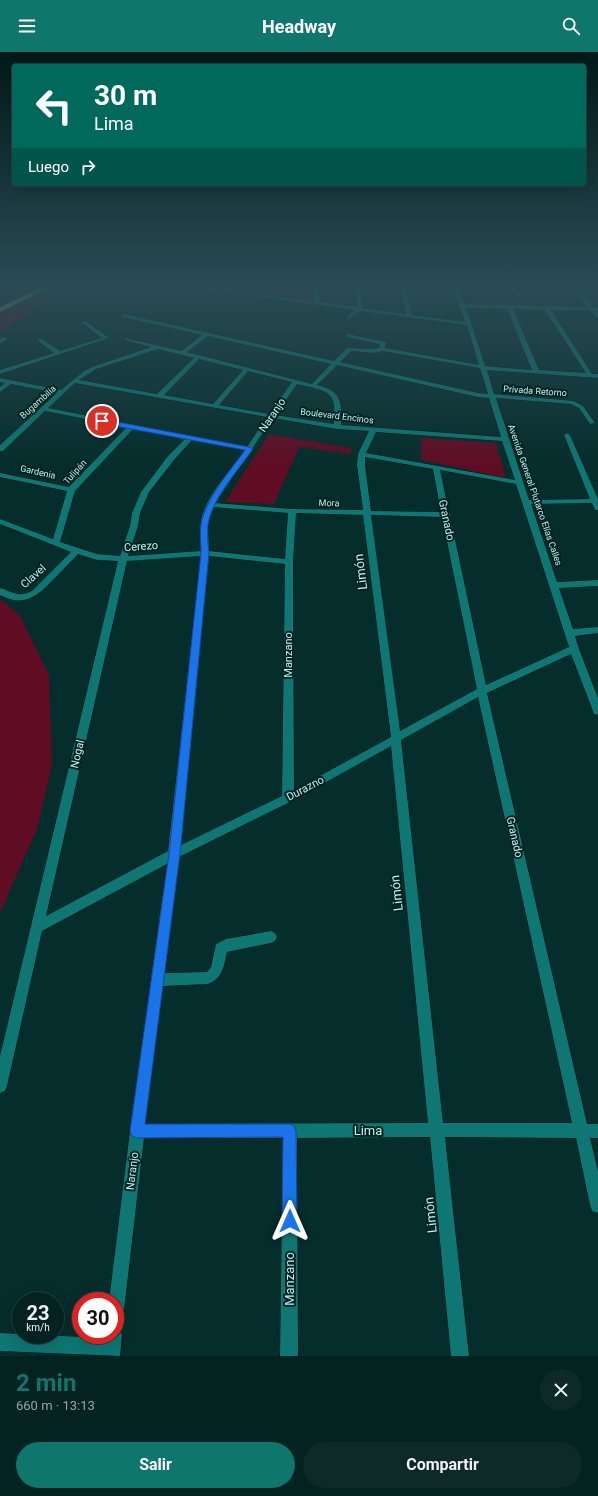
<!DOCTYPE html>
<html lang="es">
<meta charset="utf-8">
<style>
body{margin:0;font-family:Roboto,sans-serif;background:#0d2a29;color:#f1f3f6;height:100vh;display:flex;flex-direction:column;font-size:15px;white-space:nowrap}
*{box-sizing:border-box;margin:0}
p{font-size:13px;color:#97a4a5}
.icon{flex:none;width:22px;height:22px;fill:none;stroke:currentColor;stroke-width:2;stroke-linecap:round;stroke-linejoin:round}
.map{position:relative;height:1304px;overflow:hidden}
.panel{display:flex;flex-direction:column;background:#042220;flex:1}
.panel>*{flex:none}
.hud{position:absolute;left:12px;top:12px;width:574px;height:122px;border-radius:4px;box-shadow:0 4px 16px #0002,0 0 0 1px #253f3e;background:#00695c;color:#fff;overflow:hidden}
.speed{position:absolute;left:12px;top:1240px;display:flex;gap:8px;font-size:20px;font-weight:700;text-align:center}
.speed>*{display:grid;place-content:center;width:52px;height:52px;border-radius:50%;background:#042220;box-shadow:0 4px 16px #0002,0 0 0 1px #253f3e;line-height:1}
.speed small{font-size:10px;font-weight:400}
.speed .limit{border:6px solid #d22;background:#fff;color:#111}
.pin{position:absolute;display:grid;place-items:center;width:34px;height:34px;color:#fff;margin:-17px;border:2px solid #fff;border-radius:50%;box-shadow:0 1px 4px #0007}
.me{position:absolute;width:44px;margin:-22px;rotate:0deg;stroke-linejoin:round;filter:drop-shadow(0 0 3px #0008)}
.turn{display:flex;align-items:center;gap:14px;height:84px;padding:0 16px;font-size:18px}
.turn .icon{width:52px;height:52px;stroke-width:2.5}
.turn b{display:block;font-size:28px;line-height:34px}
.then{display:flex;align-items:center;height:38px;padding:0 16px;background:#0003;gap:8px;font-size:15px}
.round{display:grid;place-items:center;flex:none;width:42px;height:42px;border-radius:21px;background:#0d2a29}
.headline{display:flex;align-items:center;justify-content:space-between;height:68px;padding:0 16px}
h1{font-size:24px;font-weight:700;line-height:30px;color:#0f766e}
.primary-button{display:flex;gap:8px;margin-top:auto;padding:8px 16px}
.primary-button a{flex:1;height:46px;border-radius:24px;background:#0f766e;color:#fff;font-size:16px;font-weight:700;line-height:46px;text-align:center}
.primary-button a+a{background:#0d2a29;color:#f1f3f6}
header{display:flex;justify-content:space-between;align-items:center;height:52px;padding:0 16px;background:#0f766e;color:#fff;font-size:18px;font-weight:700}
.map>svg:first-child{display:block}
.green{fill:#600c23}
.water{fill:#200030}
.lines{fill:none;stroke-linecap:round;stroke-linejoin:round}
.minor-casing{stroke:#041212;stroke-width:1}
.highway-casing{stroke:#041212;stroke-width:1}
.minor{fill:#0e7673;fill-rule:evenodd}
.highway{fill:#97c670;fill-rule:evenodd}
.route{fill:#1a73e8;stroke:#114b97}
.labels{text-anchor:middle;stroke-width:4;stroke-linejoin:round;paint-order:stroke}
.far-street-label{font-size:9px;fill:#bdf1ee;stroke:#002322}
.street-label{font-size:11px;fill:#bdf1ee;stroke:#002322}
.near-street-label{font-size:13px;fill:#bdf1ee;stroke:#002322}
</style>
<header><svg class="icon" aria-label="menu" viewBox="0 0 24 24"><path d="M4 6h16M4 12h16M4 18h16"/></svg>Headway<svg class="icon" aria-label="search" viewBox="0 0 24 24"><circle cx="10" cy="10" r="6"/><path d="M15 15l6 6"/></svg></header>
<div class="map">
<svg width="598" height="1304" viewBox="0 0 598 1304">
<rect width="100%" height="100%" fill="#052d2b"/>
<g class="green">
<path d="M0,233H62C42,252 25,267 0,278Z"/>
<polygon points="217,233 309,233 310,250 212,237"/>
<polygon points="269,382 351,396 351,402 299,395 274,452 225,450"/>
<polygon points="421,386 496,391 506,426 421,408"/>
<polygon points="0,547 20,564 49,623 52,713 37,777 0,861"/>
</g>
<polygon class="water" points="0,233 29,233 0,250"/>
<g class="lines">
<defs>
<g id="minor">
<path d="M175,233H192L314,250L313,233H319L320,250L357,255L356,233H362V256L406,262L399,233H405L412,263L465,270L452,233H457L464,252L587,255L570,233H575L593,255H598V259H596L598,261V267L590,258H551L592,322H598V326L487,318L494,342L574,349L583,354L595,371L590,372L579,356L571,352L496,346L529,448L590,447L564,383L567,381L570,383L598,447V458H595L592,451L531,452L557,530L598,528V534L559,536L573,577L598,575V581L575,584L579,597L598,646V663L594,662L593,659L571,602L487,641L587,1072H598V1086H590L598,1119V1161L592,1159L590,1153L576,1086L445,1085L469,1304H451L430,1085L297,1086L298,1304H280L283,1086H144L123,1267L121,1273L115,1275L119,1277L122,1283L120,1304L0,1299V1281L104,1286V1283H115V1249H109L130,1079L167,812L42,879L7,1034L5,1039L0,1041V1004L118,509L97,508L78,502C70,510 62,519 54,527C37,544 25,556 0,543V536C14,540 17,546 32,539L71,500L0,472V467L53,487L67,439L0,425V421L69,435L127,375L45,359L3,399H0V393L57,341L11,332L0,340V335L5,331L0,330V326L61,338L84,319L92,315L151,295L125,288V286L182,299L202,283L122,265V263L124,262L334,309L347,296L375,297L379,296L380,292L346,285V283L348,282L386,290L385,296L479,313L467,273L361,259L349,267L346,265L355,258ZM466,256L507,257L532,318L485,314ZM513,257L545,258L586,321L539,318ZM208,284L331,312L312,332L187,300ZM158,297L194,306L157,342L79,328L96,317ZM351,299L376,301L382,299L480,316L488,342L478,341L340,310ZM199,307L243,318L213,352L164,343ZM337,313L478,345L489,346L501,385L341,373C342,350 342,339 317,333ZM248,319L292,330L269,362L219,353ZM75,331L267,365L247,395L48,356ZM297,332C328,340 337,337 334,372L275,363ZM273,366L337,377L369,379L358,402L357,413L363,458L292,457L215,451ZM133,377L185,387L168,404L141,440L132,461L130,474L120,504L97,502L60,490L75,439ZM376,380L502,389L515,428L366,401ZM192,388L245,398C230,419 209,440 202,464C199,475 200,487 201,499L128,504L138,474L140,461L149,440L174,408ZM365,405L433,417L441,460L371,459L365,413ZM440,418L516,432L569,595L486,633L450,464L451,463L449,461ZM213,455L288,461L285,507L209,499L208,473ZM296,461L363,463L391,685L294,738L293,510ZM371,463L442,465L477,637L400,679ZM201,504L168,799L46,864L127,509ZM209,504L285,512L282,744L181,793ZM478,645L572,1071H443L401,688ZM391,694L428,1071L145,1072L163,934L208,932C223,926 224,914 227,900L271,891L275,889L277,885L275,881L271,879L226,887L216,892L211,915L207,920L165,921L179,805L292,749Z"/>
<polygon points="508,233 513,233 521,242 521,244 517,244"/>
<polygon points="82,269 86,269 109,286 0,322 0,318 54,301 38,289 38,287 42,287 60,299 102,286 82,271"/>
<polygon points="3,285 8,286 0,292 0,287"/>
</g>
<polygon id="highway" points="47,233 56,233 0,260 0,255"/>
</defs>
<use href="#minor" class="minor-casing"/>
<use href="#highway" class="highway-casing"/>
<use href="#minor" class="minor"/>
<use href="#highway" class="highway"/>
</g>
<linearGradient id="sky" x2="0" y2="1"><stop stop-color="#031918"/><stop offset="0.56" stop-color="#2a4c55"/><stop offset="1" stop-color="#2a4c55" stop-opacity="0"/></linearGradient>
<rect width="598" height="416" fill="url(#sky)"/>
<path class="route" d="M102,367L249,395L253,397C238,418 218,440 210,464C206,475 208,490 209,501L180,802L145,1072H290L294,1074L296,1079L297,1169L295,1174L290,1176L285,1174L282,1169L283,1085L137,1086L132,1084L130,1079L169,802L201,501C201,490 199,475 203,464C212,439 230,419 245,398L99,371V368Z"/>
<g class="labels">
<g class="far-street-label">
<text transform="translate(535 339) rotate(4)" y="3">Privada Retorno</text>
<text transform="translate(38 350) rotate(-42)" y="3">Bugambilia</text>
<text transform="translate(337 364) rotate(7)" y="3">Boulevard Encinos</text>
<text transform="translate(38 420) rotate(13)" y="3">Gardenia</text>
<text transform="translate(75 420) rotate(-48)" y="3">Tulipán</text>
<text transform="translate(535 443) rotate(71)" y="3">Avenida General Plutarco Elías Calles</text>
<text transform="translate(329 451) rotate(2)" y="3">Mora</text>
</g>
<g class="street-label">
<text transform="translate(272 363) rotate(-56)" y="4">Naranjo</text>
<text transform="translate(447 468) rotate(78)" y="4">Granado</text>
<text transform="translate(141 494) rotate(-4)" y="4">Cerezo</text>
<text transform="translate(33 524) rotate(-42)" y="4">Clavel</text>
<text transform="translate(288 603) rotate(-90)" y="4">Manzano</text>
<text transform="translate(77 702) rotate(-77)" y="4">Nogal</text>
<text transform="translate(305 736) rotate(-28)" y="4">Durazno</text>
<text transform="translate(515 785) rotate(77)" y="4">Granado</text>
<text transform="translate(132 1119) rotate(-83)" y="4">Naranjo</text>
</g>
<g class="near-street-label">
<text transform="translate(360 520) rotate(-97)" y="5">Limón</text>
<text transform="translate(396 841) rotate(-96)" y="5">Limón</text>
<text x="368" y="1083">Lima</text>
<text transform="translate(430 1163) rotate(-96)" y="5">Limón</text>
<text transform="translate(289 1227) rotate(-90)" y="5">Manzano</text>
</g>
</g>
</svg>
<div class="speed"><div>23<small>km/h</small></div><div class="limit">30</div></div>
<div class="pin" style="left:102px;top:369px;background:#d93025"><svg class="icon" aria-label="arrive" viewBox="0 0 24 24"><path d="M6 21V4h12l-3 4 3 4H6"/></svg></div>
<svg class="me" style="left:290px;top:1169px" viewBox="-20 -20 40 40"><path d="M0-17L14 15 0 8-14 15z" fill="#1a73e8" stroke="#fff" stroke-width="4"/></svg>
<div class="hud">
<div class="turn"><svg class="icon" aria-label="left" viewBox="0 0 24 24"><path d="M17 20v-9H6M10 6l-5 5 5 5"/></svg><div><b>30 m</b>Lima</div></div>
<div class="then">Luego<svg class="icon" aria-label="right" viewBox="0 0 24 24"><path d="M7 20v-9h11M14 6l5 5-5 5"/></svg></div>
</div>
</div>
<section class="panel">
<div class="headline"><div><h1>2 min</h1><p>660 m · 13:13</p></div><a class="round"><svg class="icon" aria-label="close" viewBox="0 0 24 24"><path d="M6 6l12 12M18 6L6 18"/></svg></a></div>
<div class="primary-button"><a>Salir</a><a>Compartir</a></div>
</section>
